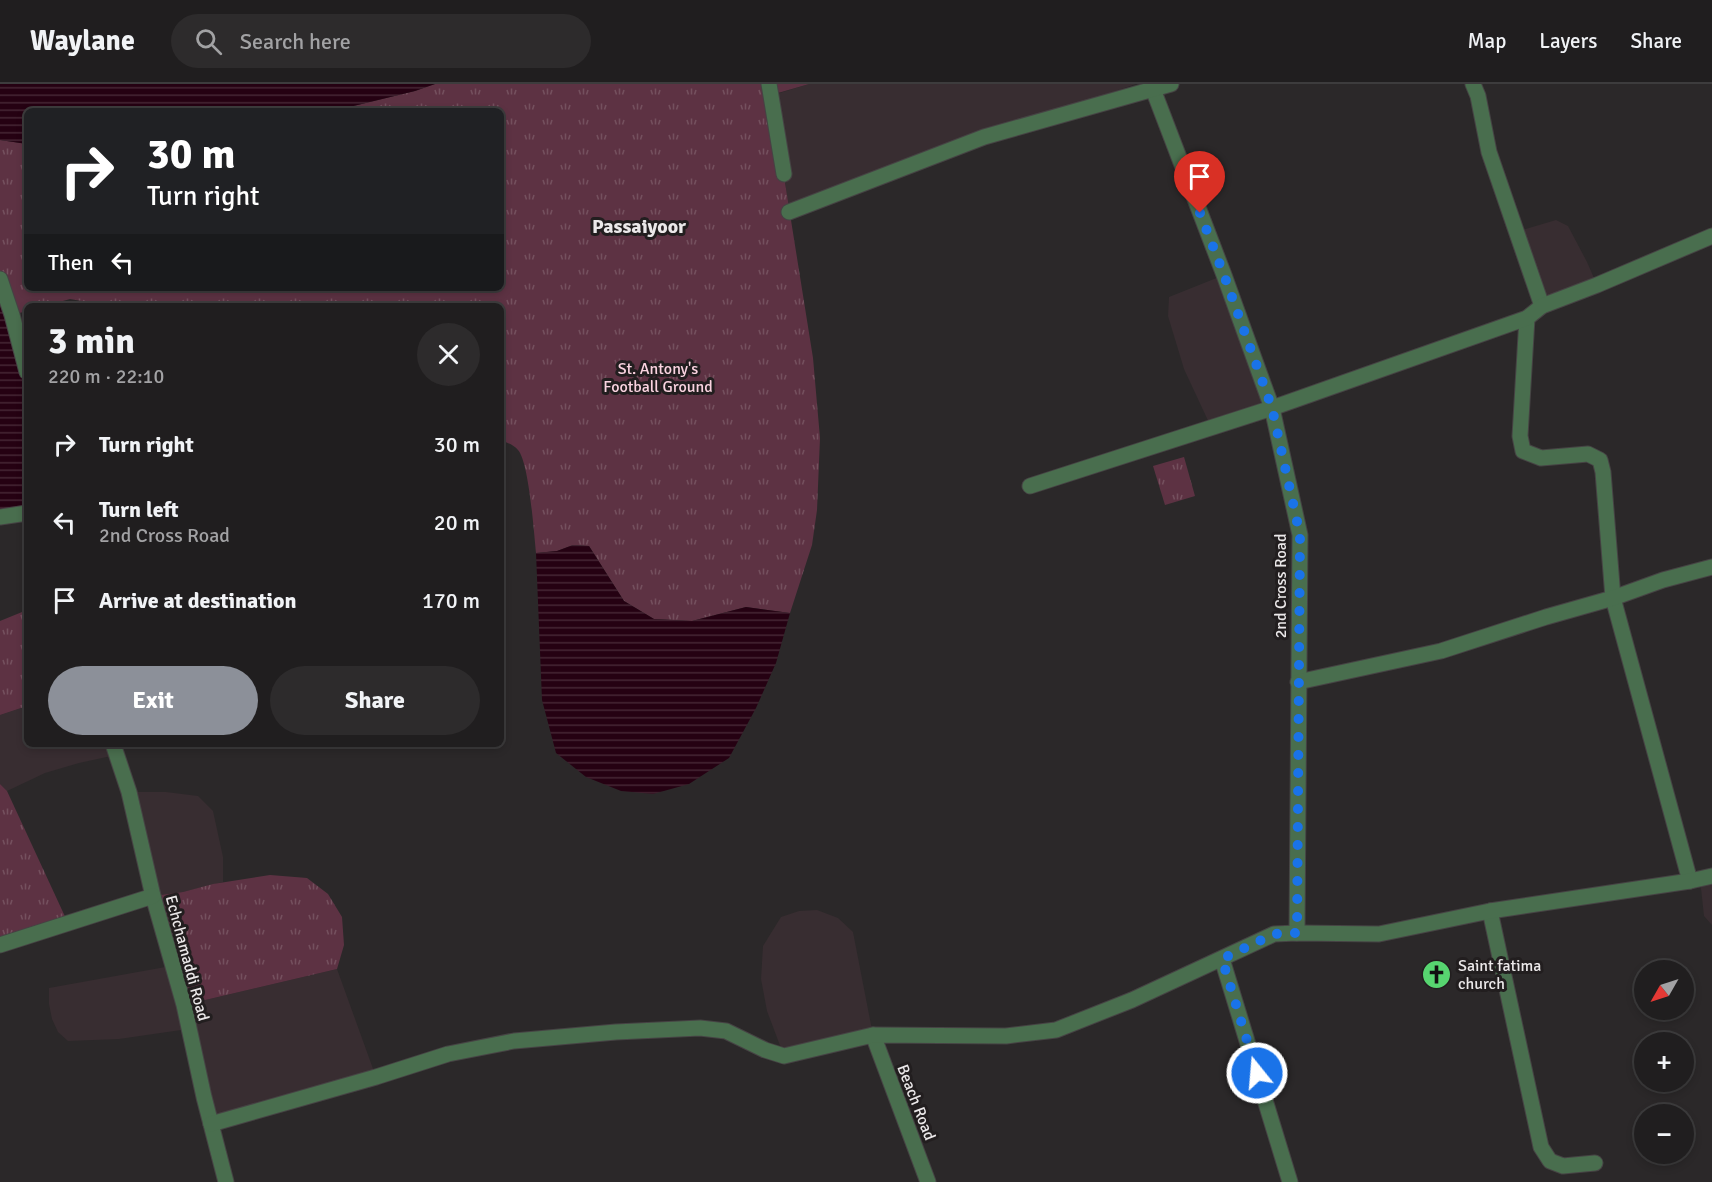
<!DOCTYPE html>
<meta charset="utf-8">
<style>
body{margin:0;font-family:Signika,sans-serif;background:#2d2b2c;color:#f1f3f6;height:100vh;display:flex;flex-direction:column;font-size:22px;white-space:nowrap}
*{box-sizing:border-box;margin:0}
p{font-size:20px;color:#a2a2a4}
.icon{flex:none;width:33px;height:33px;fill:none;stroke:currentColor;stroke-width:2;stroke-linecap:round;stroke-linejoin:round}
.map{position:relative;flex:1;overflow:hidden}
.sheet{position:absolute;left:24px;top:219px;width:480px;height:444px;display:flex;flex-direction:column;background:#201e1f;border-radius:9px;box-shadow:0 3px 9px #0003,0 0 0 2px #3d3c3d}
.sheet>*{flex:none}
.top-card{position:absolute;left:24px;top:24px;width:480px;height:183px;border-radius:9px;box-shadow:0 3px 9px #0003,0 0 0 2px #3d3c3d;background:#202124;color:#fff;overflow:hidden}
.needle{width:39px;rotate:231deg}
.buttons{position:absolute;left:1634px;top:876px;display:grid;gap:12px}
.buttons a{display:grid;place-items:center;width:60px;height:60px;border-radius:50%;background:#201e1f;box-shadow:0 3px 9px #0003,0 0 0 2px #3d3c3d;font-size:30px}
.pin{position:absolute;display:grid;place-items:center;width:51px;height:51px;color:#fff;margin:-62px -26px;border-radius:50% 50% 50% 0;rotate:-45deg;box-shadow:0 0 6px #0007}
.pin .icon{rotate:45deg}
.me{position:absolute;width:66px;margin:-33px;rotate:343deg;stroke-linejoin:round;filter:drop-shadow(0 0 4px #0008)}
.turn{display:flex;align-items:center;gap:21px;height:126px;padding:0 24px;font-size:27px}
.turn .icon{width:78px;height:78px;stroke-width:2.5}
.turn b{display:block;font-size:42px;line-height:51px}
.then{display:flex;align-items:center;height:57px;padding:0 24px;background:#0003;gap:12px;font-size:22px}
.round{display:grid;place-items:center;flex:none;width:63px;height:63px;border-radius:32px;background:#2d2b2c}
.head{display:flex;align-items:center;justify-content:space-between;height:102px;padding:0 24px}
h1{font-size:36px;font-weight:700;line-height:45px}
.primary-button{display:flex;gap:12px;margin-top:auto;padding:12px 24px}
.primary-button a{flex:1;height:69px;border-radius:36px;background:#8c9099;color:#fff;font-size:24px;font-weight:700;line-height:69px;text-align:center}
.primary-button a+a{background:#2d2b2c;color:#f1f3f6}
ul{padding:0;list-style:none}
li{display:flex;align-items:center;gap:18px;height:78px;padding:0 24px}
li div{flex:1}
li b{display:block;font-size:22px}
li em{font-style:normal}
header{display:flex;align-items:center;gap:36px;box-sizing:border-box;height:84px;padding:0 30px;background:#201e1f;border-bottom:2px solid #3d3c3d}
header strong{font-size:28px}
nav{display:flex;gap:33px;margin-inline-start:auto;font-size:21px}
.search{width:420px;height:54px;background:#2d2b2c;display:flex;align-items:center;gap:15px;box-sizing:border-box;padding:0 21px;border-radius:33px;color:#a2a2a4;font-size:22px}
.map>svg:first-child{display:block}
.built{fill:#382d31}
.grass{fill:url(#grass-tufts)}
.water{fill:url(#water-rules)}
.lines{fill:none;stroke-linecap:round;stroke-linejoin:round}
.lane-casing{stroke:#464344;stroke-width:17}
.street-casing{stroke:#464344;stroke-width:17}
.lane{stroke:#496e4e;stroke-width:15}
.street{stroke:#496e4e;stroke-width:15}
.route{stroke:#1a73e8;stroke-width:10;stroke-dasharray:0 18}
.labels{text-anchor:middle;stroke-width:6;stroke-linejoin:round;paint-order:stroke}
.park-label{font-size:16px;fill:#fad3e0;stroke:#221e1f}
.street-label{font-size:16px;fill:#ebe8e9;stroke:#221e1f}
.poi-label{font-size:16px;fill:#ebe8e9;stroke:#221e1f;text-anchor:start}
.quarter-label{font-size:20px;font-weight:bold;fill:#ebe8e9;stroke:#221e1f}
</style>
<header>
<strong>Waylane</strong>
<div class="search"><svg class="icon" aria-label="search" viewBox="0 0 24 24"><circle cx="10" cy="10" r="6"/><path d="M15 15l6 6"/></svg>Search here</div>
<nav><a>Map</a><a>Layers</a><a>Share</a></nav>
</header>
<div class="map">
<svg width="1712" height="1098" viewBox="0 0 1712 1098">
<defs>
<pattern id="grass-tufts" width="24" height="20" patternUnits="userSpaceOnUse" patternTransform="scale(1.5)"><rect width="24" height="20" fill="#5d3243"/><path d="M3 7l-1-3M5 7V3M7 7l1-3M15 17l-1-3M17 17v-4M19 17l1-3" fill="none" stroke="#74505e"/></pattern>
<pattern id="water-rules" width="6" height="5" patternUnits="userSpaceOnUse" patternTransform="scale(1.5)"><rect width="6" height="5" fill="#250112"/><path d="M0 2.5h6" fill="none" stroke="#452634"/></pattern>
</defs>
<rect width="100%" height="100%" fill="#2b2829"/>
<g class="built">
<polygon points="809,0 1136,0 984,53 789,128 784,90 770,12"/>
<polygon points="1556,136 1568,142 1587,178 1597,201 1542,222 1516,148"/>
<polygon points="1224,191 1272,324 1211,343 1184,285 1168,232 1169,213"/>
<polygon points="27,622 27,660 113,660 116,671 79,679 45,689 7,707 0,700 0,631"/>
<polygon points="129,708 166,708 198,712 213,727 223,773 223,798 183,808 153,812"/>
<polygon points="1712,792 1712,841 1704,832 1700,795"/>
<polygon points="817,826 838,834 853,848 873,951 784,972 767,927 761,895 763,862 781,833 799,827"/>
<polygon points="171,882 184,921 337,885 376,993 211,1040 188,945 119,955 68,957 58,948 52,935 49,920 49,904"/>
</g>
<g class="grass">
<path d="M435,0H809L771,11L813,274L820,354L817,426L812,461L790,529L746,523L692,537L654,535L624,517L589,462L573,461L557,467L536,469C534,449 529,378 518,366C514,361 507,358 501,357V222H95L93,219L70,215L45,222H27V227L12,231L0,195V56L27,60V204H501V27H333L415,7Z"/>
<polygon points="1184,373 1195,412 1165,421 1153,382"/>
<polygon points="27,526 27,622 0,631 0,537"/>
<polygon points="0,700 7,707 68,839 0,861"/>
<polygon points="270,791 307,794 328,810 342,833 344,861 337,885 184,921 153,812 183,808 213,800"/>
</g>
<g class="water">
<polygon points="0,0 435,0 415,7 333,27 27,27 27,60 0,56"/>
<polygon points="0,195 27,288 27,429 0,433"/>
<polygon points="573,461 589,462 624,517 654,535 692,537 746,523 790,529 776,579 756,624 729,674 689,700 653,710 621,707 586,693 556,669 542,616 536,469 557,467"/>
</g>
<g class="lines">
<defs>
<polyline id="lane" points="769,0 784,90"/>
<g id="street">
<polyline points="1151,0 1224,191 1272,324 1300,451 1297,849"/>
<polyline points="1473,0 1478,12 1489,68 1542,222"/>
<polyline points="789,128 984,53 1171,0"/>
<polyline points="0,195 12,231 27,288"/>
<polyline points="1527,234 1520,352 1523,367 1541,374 1588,370 1600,376 1603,388 1613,514 1690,797"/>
<polyline points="1030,402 1272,324 1527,234 1542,222 1597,201 1712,152"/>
<polyline points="0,433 27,429"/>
<polyline points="1298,598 1441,567 1546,533 1613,514 1663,496 1712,483"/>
<polyline points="113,660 129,708 153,812 184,921 204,1013 226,1098"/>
<polyline points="1490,827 1541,1063 1550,1077 1563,1082 1595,1079"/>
<polyline points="0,861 153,812"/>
<polyline points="1222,875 1290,1098"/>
<polyline points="873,951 928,1098"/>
<polyline points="211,1040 376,993 448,970 514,957 616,948 700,944 726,947 765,966 784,972 873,951 1006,952 1056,946 1132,916 1274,850 1297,849 1379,850 1490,827 1690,797 1712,792"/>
</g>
</defs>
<use href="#lane" class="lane-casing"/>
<use href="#street" class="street-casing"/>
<use href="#lane" class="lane"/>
<use href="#street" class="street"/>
</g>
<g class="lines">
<polyline class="route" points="1200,129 1224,191 1272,324 1300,451 1297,849 1274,850 1222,875 1257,989"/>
</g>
<defs>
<symbol id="church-disc" viewBox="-11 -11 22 22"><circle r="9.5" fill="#57d570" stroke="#221e1f"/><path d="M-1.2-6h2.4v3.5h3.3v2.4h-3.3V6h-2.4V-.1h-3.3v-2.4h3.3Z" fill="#111"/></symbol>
</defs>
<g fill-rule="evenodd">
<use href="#church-disc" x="1420" y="874" width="33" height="33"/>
</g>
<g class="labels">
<g class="park-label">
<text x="658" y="290">St. Antony's<tspan x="658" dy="18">Football Ground</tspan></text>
</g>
<g class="street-label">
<text transform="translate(1280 502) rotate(-90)" y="6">2nd Cross Road</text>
<text transform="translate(188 874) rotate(75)" y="6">Echchamaddi Road</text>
<text transform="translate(917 1018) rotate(69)" y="6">Beach Road</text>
</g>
<g class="poi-label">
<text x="1458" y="887">Saint fatima<tspan x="1458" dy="18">church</tspan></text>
</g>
<g class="quarter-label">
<text x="639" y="149">Passaiyoor</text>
</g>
</g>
</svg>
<div class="buttons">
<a><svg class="needle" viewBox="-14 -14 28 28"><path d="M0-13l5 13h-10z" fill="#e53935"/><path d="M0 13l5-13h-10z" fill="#a2a2a4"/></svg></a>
<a>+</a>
<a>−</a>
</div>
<div class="pin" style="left:1200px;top:129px;background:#d93025"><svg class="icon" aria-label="arrive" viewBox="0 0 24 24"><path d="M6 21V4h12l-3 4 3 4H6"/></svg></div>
<svg class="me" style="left:1257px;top:989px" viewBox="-20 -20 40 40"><circle r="17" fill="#1a73e8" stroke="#fff" stroke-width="3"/><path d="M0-11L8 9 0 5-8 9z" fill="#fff"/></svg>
<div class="top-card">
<div class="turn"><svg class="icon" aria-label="right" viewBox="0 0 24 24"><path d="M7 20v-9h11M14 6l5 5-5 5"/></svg><div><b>30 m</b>Turn right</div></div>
<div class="then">Then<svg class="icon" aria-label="left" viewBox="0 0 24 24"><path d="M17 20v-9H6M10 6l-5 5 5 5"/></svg></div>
</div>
<section class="sheet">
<div class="head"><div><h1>3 min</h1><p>220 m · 22:10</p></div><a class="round"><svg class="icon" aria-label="close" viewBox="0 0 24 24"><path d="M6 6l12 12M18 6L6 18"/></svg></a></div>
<ul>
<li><svg class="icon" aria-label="right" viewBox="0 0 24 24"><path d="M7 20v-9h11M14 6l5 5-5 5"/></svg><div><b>Turn right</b></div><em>30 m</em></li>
<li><svg class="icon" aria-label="left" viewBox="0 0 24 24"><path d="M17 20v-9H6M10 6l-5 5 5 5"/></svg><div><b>Turn left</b><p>2nd Cross Road</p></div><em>20 m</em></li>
<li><svg class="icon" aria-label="arrive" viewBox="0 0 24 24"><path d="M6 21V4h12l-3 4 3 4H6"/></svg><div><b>Arrive at destination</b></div><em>170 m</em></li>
</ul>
<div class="primary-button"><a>Exit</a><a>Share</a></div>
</section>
</div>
